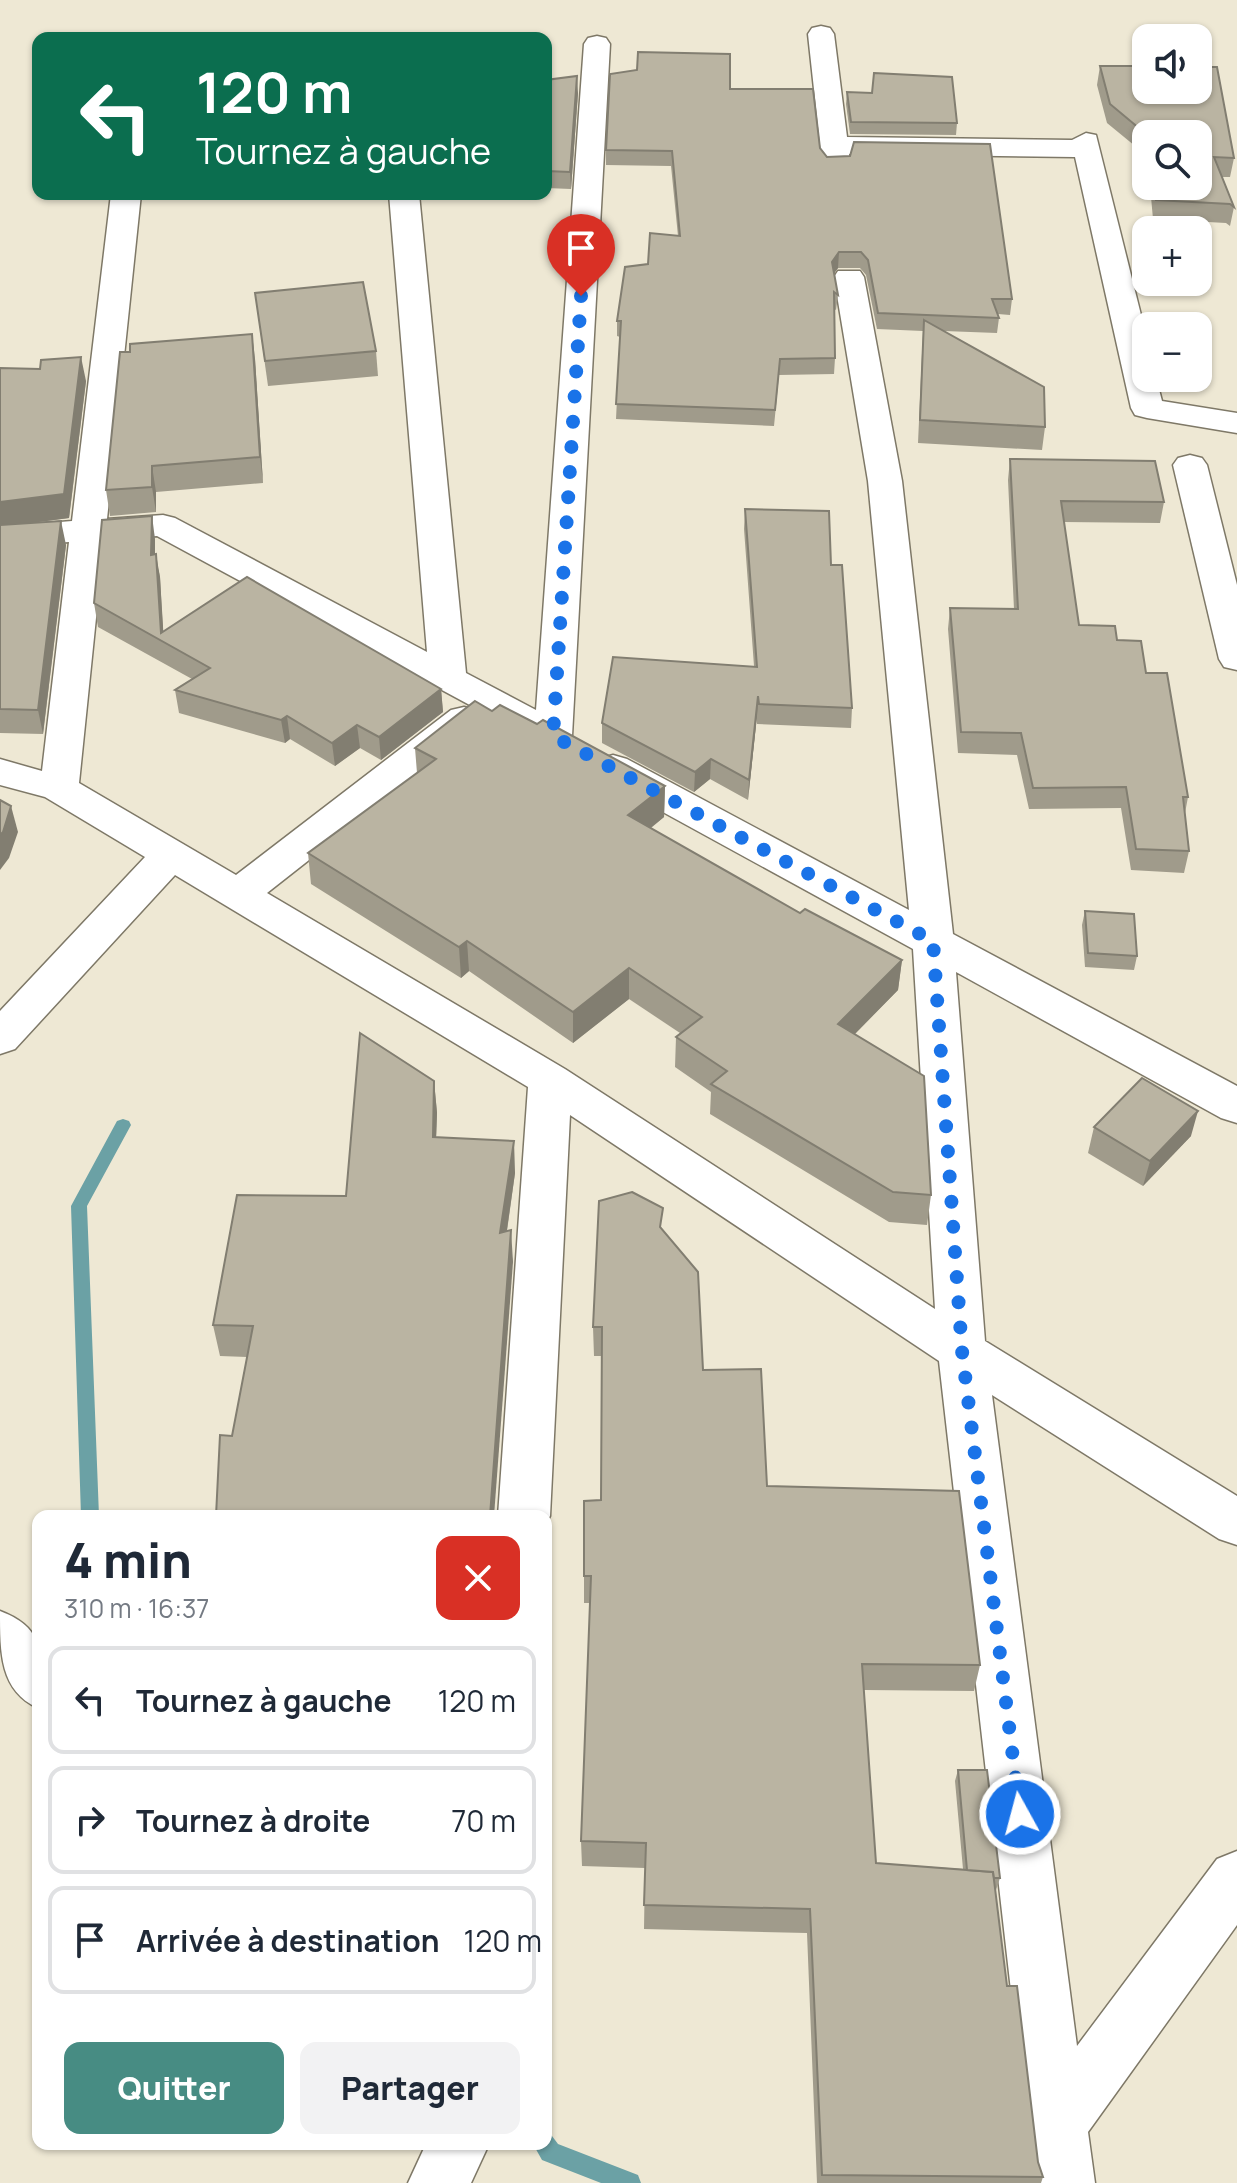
<!DOCTYPE html>
<html lang="fr">
<meta charset="utf-8">
<style>
body{margin:0;font-family:Manrope,sans-serif;background:#f2f2f3;color:#1f2937;height:100vh;display:flex;flex-direction:column;font-size:30px;white-space:nowrap}
*{box-sizing:border-box;margin:0}
p{font-size:26px;color:#747a83}
.icon{flex:none;width:44px;height:44px;fill:none;stroke:currentColor;stroke-width:2;stroke-linecap:round;stroke-linejoin:round}
.map{position:relative;flex:1;overflow:hidden}
.side{position:absolute;left:32px;top:1510px;width:520px;height:640px;display:flex;flex-direction:column;background:#fff;border-radius:16px;box-shadow:0 2px 6px #0004}
.side>*{flex:none}
.guide{position:absolute;left:32px;top:32px;width:520px;height:168px;border-radius:16px;box-shadow:0 2px 6px #0004;background:#0b6e4f;color:#fff;overflow:hidden}
.buttons{position:absolute;left:1132px;top:24px;display:grid;gap:16px}
.buttons a{display:grid;place-items:center;width:80px;height:80px;border-radius:16px;background:#fff;box-shadow:0 2px 6px #0004;font-size:40px}
.pin{position:absolute;display:grid;place-items:center;width:68px;height:68px;color:#fff;margin:-82px -34px;border-radius:50% 50% 50% 0;rotate:-45deg;box-shadow:0 0 8px #0007}
.pin .icon{rotate:45deg}
.me{position:absolute;width:88px;margin:-44px;rotate:353deg;stroke-linejoin:round;filter:drop-shadow(0 0 6px #0008)}
.turn{display:flex;align-items:center;gap:28px;height:168px;padding:0 32px;font-size:36px}
.turn .icon{width:104px;height:104px;stroke-width:2.5}
.turn b{display:block;font-size:56px;line-height:68px}
.round{display:grid;place-items:center;flex:none;width:84px;height:84px;border-radius:16px;background:#f2f2f3}
.summary{display:flex;align-items:center;justify-content:space-between;height:136px;padding:0 32px}
h1{font-size:48px;font-weight:800;line-height:60px}
.action{display:flex;gap:16px;margin-top:auto;padding:16px 32px}
.action a{flex:1;height:92px;border-radius:16px;background:#478c83;color:#fff;font-size:32px;font-weight:800;line-height:92px;text-align:center}
.action a+a{background:#f2f2f3;color:#1f2937}
ul{padding:0;list-style:none}
li{display:flex;align-items:center;gap:24px;height:108px;margin:0 16px 12px;padding:0 16px;border:4px solid #e0e1e3;border-radius:16px}
li div{flex:1}
li b{display:block;font-size:30px}
li em{font-style:normal}
.map>svg:first-child{display:block}
.lines{fill:none;stroke-linecap:round;stroke-linejoin:round}
.stream{fill:#6ba1a5;fill-rule:evenodd}
.street-casing{stroke:#7e7867;stroke-width:3}
.street{fill:#fff;fill-rule:evenodd}
.wall{fill:#a09b8b}
.shaded-wall{fill:#827e71}
.building{fill:#bab4a2;stroke:#827e71;stroke-width:2}
.route{stroke:#1a73e8;stroke-width:14;stroke-dasharray:0 25.2}
</style>
<div class="map">
<svg width="1237" height="2183" viewBox="0 0 1237 2183">
<rect width="100%" height="100%" fill="#eee8d4"/>
<g class="lines">
<g class="stream">
<polygon points="123,1119 129,1121 131,1125 87,1206 99,1516 81,1516 71,1206 117,1121"/>
<polygon points="546,2134 552,2136 558,2144 638,2175 641,2183 601,2183 542,2160 533,2144 546,2144"/>
</g>
<defs>
<g id="street">
<polygon points="821,26 830,28 834,34 847,137 1072,140 1086,133 1096,135 1146,335 1146,378 1156,378 1162,401 1237,413 1237,433 1147,418 1135,415 1131,408 1075,157 849,154 850,163 846,169 826,169 822,163 808,34 812,28"/>
<polygon points="597,36 606,38 610,44 572,736 566,745 553,748 540,745 538,742 157,536 104,540 79,783 236,875 451,710 464,707 477,710 483,719 477,728 267,893 565,1069 935,1309 913,949 599,777 594,768 599,759 613,755 627,759 909,910 868,481 834,277 838,271 860,271 864,277 902,481 953,934 1237,1086 1237,1123 1221,1118 956,972 985,1341 1237,1496 1237,1545 1219,1539 992,1395 1077,2046 1217,1859 1237,1851 1237,1925 1088,2132 1095,2183 1033,2183 939,1361 570,1115 550,1516 546,1523 546,1516 498,1516 528,1087 175,875 15,1049 0,1054 0,1011 145,857 45,797 0,785 0,759 42,771 69,542 0,547 0,527 72,521 111,194 141,194 107,519 163,515 175,518 427,652 389,194 419,194 466,673 536,710 584,44 588,38"/>
<polygon points="1190,455 1202,458 1207,465 1237,585 1237,670 1224,667 1219,659 1173,465 1178,458"/>
<path d="M0,1611C52,1631 38,1660 38,1708C0,1691 0,1653 0,1611Z"/>
<polygon points="426,2144 489,2144 471,2183 408,2183"/>
</g>
</defs>
<use href="#street" class="street-casing"/>
<use href="#street" class="street"/>
</g>
<g class="wall">
<polygon points="1100,66 1234,158 1230,177 1222,177 1234,207 1230,226 1226,223 1153,219 1150,186 1198,186 1198,134 1146,134 1146,155 1107,123 1097,85"/>
<polygon points="546,80 578,93 571,189 546,188"/>
<polygon points="730,89 820,148 827,157 1012,299 1010,315 998,314 999,318 997,333 944,331 1045,427 1042,450 918,443 923,331 877,329 866,275 860,268 838,268 834,273 838,295 836,310 834,309 835,358 834,374 779,375 774,426 616,419 620,337 617,336 617,321 648,264 678,236 671,166 606,165 606,150"/>
<polygon points="847,92 872,93 957,123 956,135 850,134 846,104"/>
<polygon points="255,293 376,351 378,376 268,386"/>
<polygon points="255,359 263,483 156,492 156,512 110,516 106,490"/>
<polygon points="0,368 86,381 69,518 25,524 66,545 43,734 0,733"/>
<polygon points="1010,459 1164,502 1160,523 1064,522 1079,625 1117,640 1146,673 1188,797 1185,813 1189,851 1184,873 1131,870 1121,808 1029,809 1017,755 958,753 948,629 950,608 1014,609 1008,480"/>
<polygon points="745,509 831,565 852,708 851,728 757,724 757,716 748,800 710,779 694,792 602,743 602,723 754,666 744,529"/>
<polygon points="155,539 155,555 160,577 163,632 441,689 443,712 381,760 360,748 335,766 290,739 285,743 179,713 175,690 192,679 98,627 94,603"/>
<polygon points="492,711 537,724 665,786 664,817 651,828 800,913 902,960 898,990 855,1034 931,1195 927,1225 889,1222 710,1114 711,1092 675,1067 676,1037 680,1033 629,999 573,1043 469,971 461,978 311,884 308,853 417,773 415,748"/>
<polygon points="1085,911 1137,956 1134,970 1085,967 1082,925"/>
<polygon points="434,1081 437,1113 436,1138 515,1173 507,1231 513,1262 232,1436 247,1357 220,1356 213,1325 346,1196"/>
<polygon points="1094,1127 1191,1136 1143,1186 1088,1153"/>
<polygon points="662,1229 703,1370 767,1486 980,1665 974,1691 864,1690 876,1863 963,1869 955,1781 958,1770 1000,1878 996,1890 995,1890 1007,1986 1038,2162 1043,2177 1041,2183 817,2183 807,1933 644,1929 645,1868 582,1866 581,1841 590,1603 584,1603 584,1576 601,1500 602,1356 594,1356 593,1327"/>
</g>
<g class="shaded-wall">
<polygon points="577,76 578,93 571,189 570,172"/>
<polygon points="839,252 838,268 831,278 832,262"/>
<polygon points="252,334 255,359 263,483 260,457"/>
<polygon points="81,357 86,381 69,518 0,527 0,502"/>
<polygon points="152,466 156,492 156,512 152,487"/>
<polygon points="152,516 155,539 155,578 151,555"/>
<polygon points="61,521 66,545 43,734 38,710"/>
<polygon points="156,554 160,577 164,643 161,633"/>
<polygon points="441,689 443,712 381,760 379,737"/>
<polygon points="758,696 757,716 748,800 749,780"/>
<polygon points="287,716 290,739 285,743 281,720"/>
<polygon points="357,725 360,748 335,766 332,743"/>
<polygon points="711,759 710,779 694,792 695,772"/>
<polygon points="665,786 664,817 628,846 628,815"/>
<polygon points="11,806 18,832 9,858 0,870 0,835"/>
<polygon points="467,941 469,971 461,978 459,947"/>
<polygon points="902,960 898,990 835,1054 838,1024"/>
<polygon points="629,968 629,999 573,1043 573,1012"/>
<polygon points="434,1081 437,1113 435,1169 433,1137"/>
<polygon points="1198,1111 1191,1136 1143,1186 1150,1161"/>
<polygon points="514,1141 515,1173 502,1264 500,1233"/>
<polygon points="511,1230 513,1262 494,1516 490,1516"/>
</g>
<g class="building">
<polygon points="638,52 730,54 730,89 813,89 820,148 827,157 850,156 854,142 990,144 1012,299 992,299 999,318 878,313 868,260 861,252 839,252 832,262 838,295 834,292 835,358 780,359 775,410 616,404 621,321 617,321 625,267 648,264 650,233 680,236 672,151 606,150 610,74 637,70"/>
<polygon points="1100,66 1146,66 1146,90 1198,90 1198,67 1217,67 1234,158 1214,157 1234,207 1230,204 1156,200 1155,186 1198,186 1198,134 1146,134 1110,104"/>
<polygon points="874,73 952,77 957,123 851,122 847,92 872,93"/>
<polygon points="577,76 570,172 546,171 546,80"/>
<polygon points="363,282 376,351 265,361 255,293"/>
<polygon points="924,320 1044,387 1045,427 920,420"/>
<polygon points="252,334 260,457 152,466 152,487 106,490 120,352 130,352 130,344"/>
<polygon points="81,357 64,494 0,502 0,368 40,369 41,360"/>
<polygon points="1010,459 1155,461 1164,502 1061,501 1079,625 1115,626 1117,640 1141,641 1146,673 1167,673 1188,797 1183,797 1189,851 1136,849 1126,787 1033,788 1021,733 961,732 950,608 1018,609"/>
<polygon points="745,509 829,511 831,565 842,565 852,708 759,704 758,696 749,780 711,759 695,772 602,723 613,657 757,667"/>
<polygon points="152,516 151,555 156,554 161,633 247,577 441,689 379,737 357,725 332,743 287,716 281,720 175,690 210,668 94,603 102,520"/>
<polygon points="61,521 38,710 0,709 0,525"/>
<polygon points="475,701 492,711 500,705 537,724 543,720 665,786 628,815 800,913 805,909 902,960 838,1024 924,1076 931,1195 893,1192 711,1084 727,1071 676,1037 702,1017 629,968 573,1012 467,941 459,947 308,853 436,759 415,748"/>
<polygon points="0,800 11,806 3,832 0,835"/>
<polygon points="1085,911 1134,914 1137,956 1088,953"/>
<polygon points="360,1033 434,1081 433,1137 514,1141 500,1233 511,1230 490,1516 216,1516 220,1435 232,1436 253,1326 213,1325 237,1195 346,1196"/>
<polygon points="1142,1078 1198,1111 1150,1161 1094,1127"/>
<polygon points="632,1192 663,1208 660,1227 698,1272 703,1370 761,1369 767,1486 959,1491 980,1665 862,1664 876,1863 993,1872 1007,1986 1017,1986 1038,2162 1043,2177 822,2175 810,1909 644,1905 646,1843 581,1841 591,1576 584,1576 584,1501 601,1500 602,1327 593,1327 599,1201"/>
<polygon points="958,1770 987,1770 1000,1878 994,1878 993,1872 967,1870"/>
</g>
<g class="lines">
<polyline class="route" points="581,296 553,736 933,941 962,1351 1020,1814"/>
</g>
</svg>
<div class="buttons">
<a><svg class="icon" aria-label="sound" viewBox="0 0 24 24"><path d="M4 9h4l5-4v14l-5-4H4zM17 9q2 3 0 6"/></svg></a>
<a><svg class="icon" aria-label="search" viewBox="0 0 24 24"><circle cx="10" cy="10" r="6"/><path d="M15 15l6 6"/></svg></a>
<a>+</a>
<a>−</a>
</div>
<div class="pin" style="left:581px;top:296px;background:#d93025"><svg class="icon" aria-label="arrive" viewBox="0 0 24 24"><path d="M6 21V4h12l-3 4 3 4H6"/></svg></div>
<svg class="me" style="left:1020px;top:1814px" viewBox="-20 -20 40 40"><circle r="17" fill="#1a73e8" stroke="#fff" stroke-width="3"/><path d="M0-11L8 9 0 5-8 9z" fill="#fff"/></svg>
<div class="guide">
<div class="turn"><svg class="icon" aria-label="left" viewBox="0 0 24 24"><path d="M17 20v-9H6M10 6l-5 5 5 5"/></svg><div><b>120 m</b>Tournez à gauche</div></div>
</div>
<section class="side">
<div class="summary"><div><h1>4 min</h1><p>310 m · 16:37</p></div><a class="round" style="background:#d93025;color:#fff"><svg class="icon" aria-label="close" viewBox="0 0 24 24"><path d="M6 6l12 12M18 6L6 18"/></svg></a></div>
<ul>
<li><svg class="icon" aria-label="left" viewBox="0 0 24 24"><path d="M17 20v-9H6M10 6l-5 5 5 5"/></svg><div><b>Tournez à gauche</b></div><em>120 m</em></li>
<li><svg class="icon" aria-label="right" viewBox="0 0 24 24"><path d="M7 20v-9h11M14 6l5 5-5 5"/></svg><div><b>Tournez à droite</b></div><em>70 m</em></li>
<li><svg class="icon" aria-label="arrive" viewBox="0 0 24 24"><path d="M6 21V4h12l-3 4 3 4H6"/></svg><div><b>Arrivée à destination</b></div><em>120 m</em></li>
</ul>
<div class="action"><a>Quitter</a><a>Partager</a></div>
</section>
</div>
